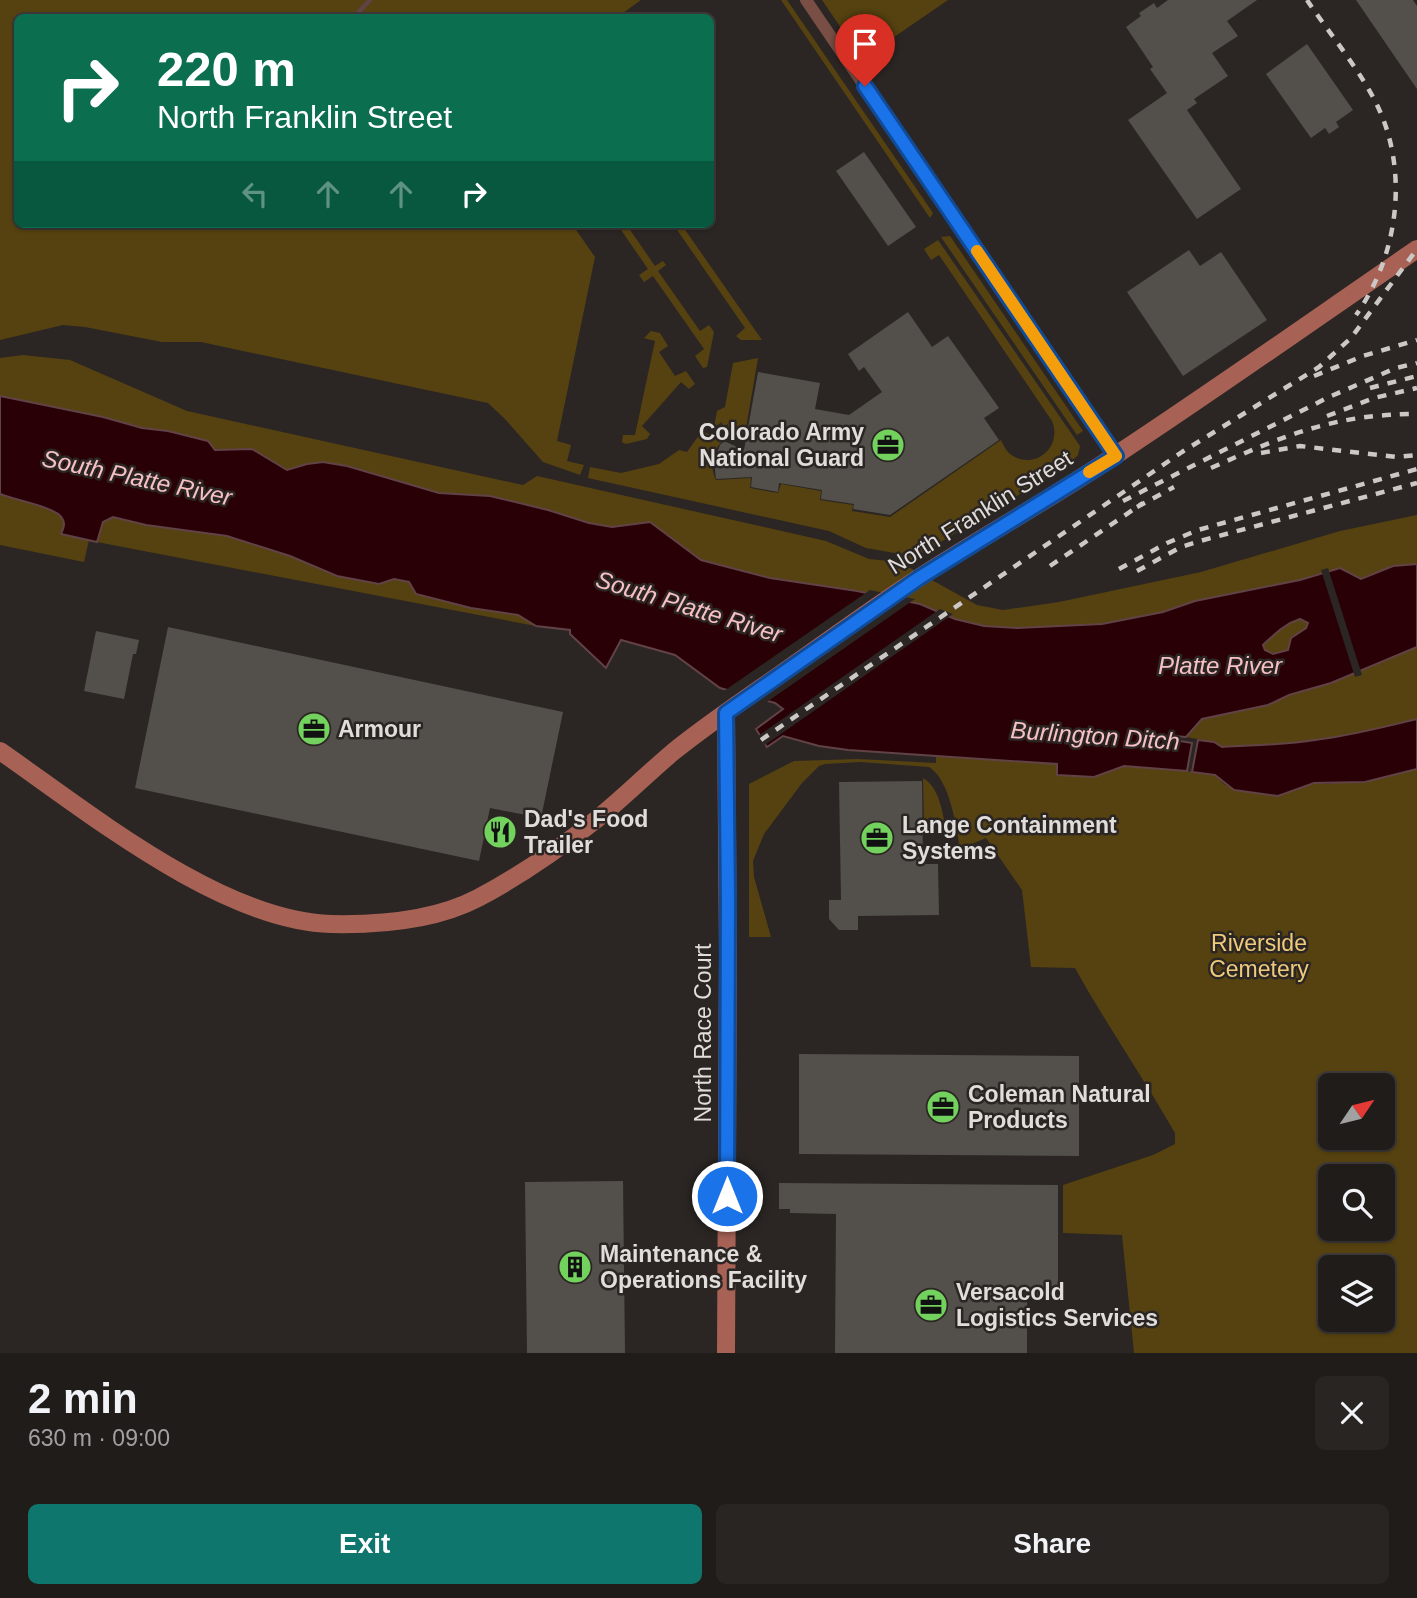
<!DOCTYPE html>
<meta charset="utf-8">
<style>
body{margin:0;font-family:Helvetica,sans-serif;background:#282523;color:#f1f3f6;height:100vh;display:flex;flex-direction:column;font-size:26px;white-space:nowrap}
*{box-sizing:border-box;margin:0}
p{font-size:23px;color:#a2a1a2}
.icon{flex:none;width:38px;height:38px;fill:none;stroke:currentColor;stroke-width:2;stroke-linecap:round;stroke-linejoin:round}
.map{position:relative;height:1353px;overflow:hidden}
.drawer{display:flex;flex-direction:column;background:#201c1a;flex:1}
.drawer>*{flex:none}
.guide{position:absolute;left:14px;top:14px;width:700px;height:214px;border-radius:10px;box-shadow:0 2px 5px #0004,0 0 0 2px #3d3a39;background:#0b6e4f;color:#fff;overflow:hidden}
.needle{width:46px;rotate:55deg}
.controls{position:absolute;left:1318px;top:1073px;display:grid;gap:14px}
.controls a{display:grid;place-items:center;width:77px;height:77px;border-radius:10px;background:#201c1a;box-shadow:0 2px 5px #0004,0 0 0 2px #3d3a39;font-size:35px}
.pin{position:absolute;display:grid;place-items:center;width:60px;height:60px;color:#fff;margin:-72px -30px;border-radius:50% 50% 50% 0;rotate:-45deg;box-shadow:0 0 7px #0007}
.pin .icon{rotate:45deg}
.me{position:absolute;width:77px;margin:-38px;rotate:0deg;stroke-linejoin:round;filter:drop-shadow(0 0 5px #0008)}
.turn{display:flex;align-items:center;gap:24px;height:147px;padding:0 28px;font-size:32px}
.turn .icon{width:91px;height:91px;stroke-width:2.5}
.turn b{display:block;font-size:49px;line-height:60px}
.lanes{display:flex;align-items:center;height:66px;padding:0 28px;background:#0003;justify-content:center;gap:35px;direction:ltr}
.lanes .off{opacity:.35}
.round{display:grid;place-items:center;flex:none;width:74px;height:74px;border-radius:10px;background:#282523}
.head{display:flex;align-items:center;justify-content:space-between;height:119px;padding:0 28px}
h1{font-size:42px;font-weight:700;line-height:52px}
.primary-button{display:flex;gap:14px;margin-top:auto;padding:14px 28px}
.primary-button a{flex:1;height:80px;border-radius:10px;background:#0f766e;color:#fff;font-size:28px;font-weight:700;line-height:80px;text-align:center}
.primary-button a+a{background:#282523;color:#f1f3f6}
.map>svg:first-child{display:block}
.green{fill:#564210;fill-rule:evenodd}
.water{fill:#2a0007;stroke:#614247;stroke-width:2;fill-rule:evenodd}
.pier{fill:#2b2623}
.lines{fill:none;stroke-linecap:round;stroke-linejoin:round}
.stream{stroke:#614247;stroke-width:4.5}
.building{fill:#534f4b}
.street{stroke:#794e45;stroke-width:12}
.secondary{stroke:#a76255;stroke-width:18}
.rail{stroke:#cbc8c6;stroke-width:4.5;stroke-dasharray:9 9;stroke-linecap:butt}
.route-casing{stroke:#114b97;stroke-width:18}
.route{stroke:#1a73e8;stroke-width:12}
.slow{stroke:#f59e0b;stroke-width:12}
.labels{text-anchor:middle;stroke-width:5;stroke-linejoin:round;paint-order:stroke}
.poi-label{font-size:23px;font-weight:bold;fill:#e0dddb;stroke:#2b2623;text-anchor:start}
.street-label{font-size:23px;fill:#e0dddb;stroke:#2b2623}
.park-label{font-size:23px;fill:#eeca7b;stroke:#2b2623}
.water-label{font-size:24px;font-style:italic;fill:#f7c0c4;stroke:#2b2623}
</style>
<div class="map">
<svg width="1417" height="1353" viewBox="0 0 1417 1353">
<rect width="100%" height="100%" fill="#2b2623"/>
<g class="green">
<polygon points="0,0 641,0 616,18 18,18 18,224 572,224 595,257 557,441 571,445 567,461 584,465 580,475 543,462 505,419 488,403 201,342 162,342 85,327 63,325 0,340"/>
<polygon points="781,0 787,0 933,213 930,218"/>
<polygon points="822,0 948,0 862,59"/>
<polygon points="617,224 626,224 655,266 663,261 666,265 658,271 700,331 709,325 714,332 707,367 703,368 695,356 704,349 653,276 644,282 639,275 648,269"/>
<polygon points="673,224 681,224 762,340 741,340 736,336 745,328"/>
<polygon points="950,236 1083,431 1077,435 941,237"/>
<path d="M938,240L1080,446L1078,455L1068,465L911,560L900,554L866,548L829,531L588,478L590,467L621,473L659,464L679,450L687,452L702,431L723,440C712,452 709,465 716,480L751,478L750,488L778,493L781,484L821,491L820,500L853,505L852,511L890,517L1001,440C1003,444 1006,451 1010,454C1034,472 1063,447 1052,421L939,255L931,260L924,249Z"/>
<polygon points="651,331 660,333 668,346 659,352 675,376 686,371 695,384 689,389 681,382 642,426 650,434 647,439 626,444 622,442 623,435 635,435 655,341 644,338"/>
<path d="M23,355L70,360L187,411L523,485L537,476L826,541L869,559L899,562L977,605L1003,610L1059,602L1201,572L1340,531L1417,515V564L1393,566L1360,579L1340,568L1300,580L1195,601L1164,612L1102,624L1017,628L984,626L955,619L920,604L857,591L770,578L701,560L650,522L612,527L589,523L548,510L469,494L439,493L347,466L323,462L287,470C262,454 244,448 215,450L208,441L168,431L142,428L103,417L0,396V358Z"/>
<polygon points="758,358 745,434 740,435 740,431 734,433 734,428 728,431 728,424 721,429 722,422 714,427 717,411 725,407 733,363"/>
<path d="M0,494C14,500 56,507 62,518C66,524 63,528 62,534L89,540L84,562L0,545Z"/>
<polygon points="113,517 146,525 227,536 290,556 337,576 379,584 394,579 409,582 417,594 471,608 518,615 536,626 97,542 103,521"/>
<path d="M1300,619L1308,623L1306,628L1291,638L1288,650L1273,654L1265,651L1263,645C1275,634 1284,624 1300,619Z"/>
<path d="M1417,647V719C1384,727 1349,736 1315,740C1284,745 1253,745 1222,747L1214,742L1186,737L1202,719L1268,705L1289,695L1331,683Z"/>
<path d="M936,756L1057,764L1058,775L1094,777L1124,766L1187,771L1215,775L1224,784L1234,790L1278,796L1314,783L1328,784L1417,769V1353H1134L1122,1235L1063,1233V1185L1153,1155L1175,1144V1133C1143,1077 1106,1024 1075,968L1031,967L1022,890L986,838L960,849C956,825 950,780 929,767L860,762L825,764L819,766L802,783L764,834L753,861L754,877L771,937H749V784L794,761L858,759L936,763ZM1330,1085H1382V1138H1330ZM1330,1176H1382V1228H1330ZM1330,1267H1382V1320H1330Z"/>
<path d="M923,778C938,786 942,809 945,825L924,823Z"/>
</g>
<g class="water">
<path d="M0,396L103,417L142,428L168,431L208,441L215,450L252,449L287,470L307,464L323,462L347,466L439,493L490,496L548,510L589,523L612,527L650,522L701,560L770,578L857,591L920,604L955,619L984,626L1017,628L1102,624L1163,612L1195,601L1300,580L1340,568L1361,579L1393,566L1417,564V647L1331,683L1289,695L1268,705L1202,719L1186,737L1175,736L1174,740L1192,743L1187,771L1124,766L1094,777L1057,775V764L848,750L819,746L783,736L767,747L756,729L783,709L775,703L720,688L675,655L621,640L606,668L570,634V630L536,626L518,615L471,608L416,594L409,582L394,579L379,584L337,576L290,556L227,536L146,525L113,517L103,522L97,542L61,534C63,529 66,524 62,518C56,507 14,500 0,494ZM1300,619L1308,623L1306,628L1291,638L1288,650L1273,654L1265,650L1263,645C1275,634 1284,624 1300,619Z"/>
<path d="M1417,719V769L1365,782L1314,783L1278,796L1234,790L1215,775L1192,772L1198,740L1214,742L1222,747C1253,745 1285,745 1315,740C1349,736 1384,727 1417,719Z"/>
</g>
<g class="pier">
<polygon points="1328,568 1362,675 1355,677 1321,570"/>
<polygon points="870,590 915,599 764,704 724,691"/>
<polygon points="940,609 953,614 765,745 758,736"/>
</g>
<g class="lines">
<polyline class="stream" points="353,18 370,0"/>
</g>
<g class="building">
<polygon points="1168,0 1257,0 1227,21 1238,36 1212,53 1228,76 1194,99 1197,103 1187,110 1241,189 1197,219 1128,120 1167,93 1150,69 1153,67 1126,27 1141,16 1139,13 1154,3 1157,8"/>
<polygon points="1356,0 1413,0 1417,6 1417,89"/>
<polygon points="1307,44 1353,110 1336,122 1339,127 1329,134 1325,128 1311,138 1266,74"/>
<polygon points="864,152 916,227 888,246 836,171"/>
<polygon points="1189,250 1200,266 1221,252 1267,320 1183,376 1127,292"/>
<polygon points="908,312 932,347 948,336 999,408 984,418 999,440 890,515 853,509 854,504 821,499 822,490 779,483 778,492 751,487 752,477 716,479 714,461 720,445 724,441 744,450 758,372 820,383 815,409 849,415 882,392 864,367 859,371 848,354"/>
<polygon points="168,627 563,712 541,818 490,808 479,861 135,788"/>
<polygon points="96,631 139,640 136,654 133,654 124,699 84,691"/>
<polygon points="922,781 923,864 938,864 939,915 858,916 858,930 839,930 829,919 829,900 841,900 839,782"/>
<polygon points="799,1054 1079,1056 1079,1156 799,1154"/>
<polygon points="623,1181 625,1353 527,1353 525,1182"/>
<polygon points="779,1183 1058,1185 1058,1298 1027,1298 1027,1353 835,1353 836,1214 790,1213 790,1209 779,1209"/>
</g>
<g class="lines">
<polyline class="street" points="806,0 1116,456"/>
<g class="secondary">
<polyline points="726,713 728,953 726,1353"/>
<path d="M0,751C88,812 222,921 331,924C378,925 436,920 478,898C520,876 560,848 597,819C623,798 647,774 673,752C703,728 736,705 768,683C818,648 868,611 920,577C985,535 1054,497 1119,453C1219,387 1318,317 1417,249"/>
</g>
<g class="rail">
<path d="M1307,0C1329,33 1361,71 1378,107C1409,173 1398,256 1356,315"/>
<polyline points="1314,376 1363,356 1417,340"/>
<polyline points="1370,388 1417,376"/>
<polyline points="1327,416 1374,398 1417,388"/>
<polyline points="1261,453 1300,446 1396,457 1417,455"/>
<path d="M1211,468C1285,435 1335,414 1417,414"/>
<polyline points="1123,501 1329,397 1396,368 1417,363"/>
<polyline points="1137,507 1174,487"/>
<polyline points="1050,566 1143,503"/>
<polyline points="1119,569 1167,543 1198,530 1417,469"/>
<polyline points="1137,571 1181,547 1200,541 1417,483"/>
<polyline points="761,740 1182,452 1319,367 1351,338 1417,249"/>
</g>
</g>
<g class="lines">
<defs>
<polyline id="route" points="727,1196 728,900 726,713 919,578 1116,456 865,86"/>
</defs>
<use href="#route" class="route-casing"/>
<use href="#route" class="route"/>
<polyline class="slow" points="977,251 1116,456 1089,472"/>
</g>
<defs>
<symbol id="office-disc" viewBox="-11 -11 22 22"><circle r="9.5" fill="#73d25d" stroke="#2b2623"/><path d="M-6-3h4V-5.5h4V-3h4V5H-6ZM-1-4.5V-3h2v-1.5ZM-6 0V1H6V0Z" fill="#111"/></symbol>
<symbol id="restaurant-disc" viewBox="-11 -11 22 22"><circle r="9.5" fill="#73d25d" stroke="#2b2623"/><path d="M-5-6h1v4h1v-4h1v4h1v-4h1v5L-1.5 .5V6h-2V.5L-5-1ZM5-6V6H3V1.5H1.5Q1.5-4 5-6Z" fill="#111"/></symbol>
<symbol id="building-disc" viewBox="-11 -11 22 22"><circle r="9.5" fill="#73d25d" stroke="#2b2623"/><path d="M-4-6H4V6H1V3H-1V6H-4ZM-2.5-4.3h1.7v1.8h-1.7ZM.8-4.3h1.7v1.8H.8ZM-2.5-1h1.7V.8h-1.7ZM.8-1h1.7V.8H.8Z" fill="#111"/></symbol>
</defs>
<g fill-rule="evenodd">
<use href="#office-disc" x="869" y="426" width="38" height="38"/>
<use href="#office-disc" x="295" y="710" width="38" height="38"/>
<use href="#restaurant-disc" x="481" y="813" width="38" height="38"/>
<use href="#office-disc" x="858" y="819" width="38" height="38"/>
<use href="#office-disc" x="924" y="1088" width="38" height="38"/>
<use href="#building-disc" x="556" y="1248" width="38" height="38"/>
<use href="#office-disc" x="912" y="1286" width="38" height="38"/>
</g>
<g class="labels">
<g class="poi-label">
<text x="864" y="440" text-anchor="end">Colorado Army<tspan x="864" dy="26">National Guard</tspan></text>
<text x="338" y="737">Armour</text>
<text x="524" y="827">Dad's Food<tspan x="524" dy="26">Trailer</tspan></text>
<text x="902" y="833">Lange Containment<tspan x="902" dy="26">Systems</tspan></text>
<text x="968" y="1102">Coleman Natural<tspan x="968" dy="26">Products</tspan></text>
<text x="600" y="1262">Maintenance &amp;<tspan x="600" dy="26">Operations Facility</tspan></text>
<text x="956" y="1300">Versacold<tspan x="956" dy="26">Logistics Services</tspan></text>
</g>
<g class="street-label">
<text transform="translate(980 512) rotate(-32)" y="8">North Franklin Street</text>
<text transform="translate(703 1033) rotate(-90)" y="8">North Race Court</text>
</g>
<g class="park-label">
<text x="1259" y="951">Riverside<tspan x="1259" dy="26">Cemetery</tspan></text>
</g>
<g class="water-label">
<text transform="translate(137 478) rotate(12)" y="8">South Platte River</text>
<text transform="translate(689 607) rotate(17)" y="8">South Platte River</text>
<text x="1220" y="674">Platte River</text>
<text transform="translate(1095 736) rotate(4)" y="8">Burlington Ditch</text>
</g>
</g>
</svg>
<div class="controls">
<a><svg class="needle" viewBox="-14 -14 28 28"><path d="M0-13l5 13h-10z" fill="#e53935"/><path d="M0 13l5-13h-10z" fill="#a2a1a2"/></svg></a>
<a><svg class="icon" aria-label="search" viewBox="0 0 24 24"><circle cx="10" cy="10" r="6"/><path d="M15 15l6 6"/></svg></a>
<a><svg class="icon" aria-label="layers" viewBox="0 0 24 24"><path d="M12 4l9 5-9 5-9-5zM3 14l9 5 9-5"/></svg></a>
</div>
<div class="pin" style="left:865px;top:86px;background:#d93025"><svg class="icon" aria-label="arrive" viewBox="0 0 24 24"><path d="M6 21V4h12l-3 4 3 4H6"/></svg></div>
<svg class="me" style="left:727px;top:1196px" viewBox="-20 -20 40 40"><circle r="17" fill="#1a73e8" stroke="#fff" stroke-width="3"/><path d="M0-11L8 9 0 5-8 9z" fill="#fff"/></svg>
<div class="guide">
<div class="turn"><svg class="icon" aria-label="right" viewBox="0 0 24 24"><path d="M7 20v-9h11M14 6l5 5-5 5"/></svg><div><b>220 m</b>North Franklin Street</div></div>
<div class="lanes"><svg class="icon off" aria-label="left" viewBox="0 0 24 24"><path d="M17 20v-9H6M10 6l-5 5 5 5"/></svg><svg class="icon off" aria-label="ahead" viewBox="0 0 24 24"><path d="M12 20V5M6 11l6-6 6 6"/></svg><svg class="icon off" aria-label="ahead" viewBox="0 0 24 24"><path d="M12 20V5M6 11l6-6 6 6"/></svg><svg class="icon" aria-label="right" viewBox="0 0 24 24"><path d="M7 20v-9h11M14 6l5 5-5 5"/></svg></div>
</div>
</div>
<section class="drawer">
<div class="head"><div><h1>2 min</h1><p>630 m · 09:00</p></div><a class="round"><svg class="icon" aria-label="close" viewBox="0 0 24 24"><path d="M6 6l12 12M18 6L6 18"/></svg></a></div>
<div class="primary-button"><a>Exit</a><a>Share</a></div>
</section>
